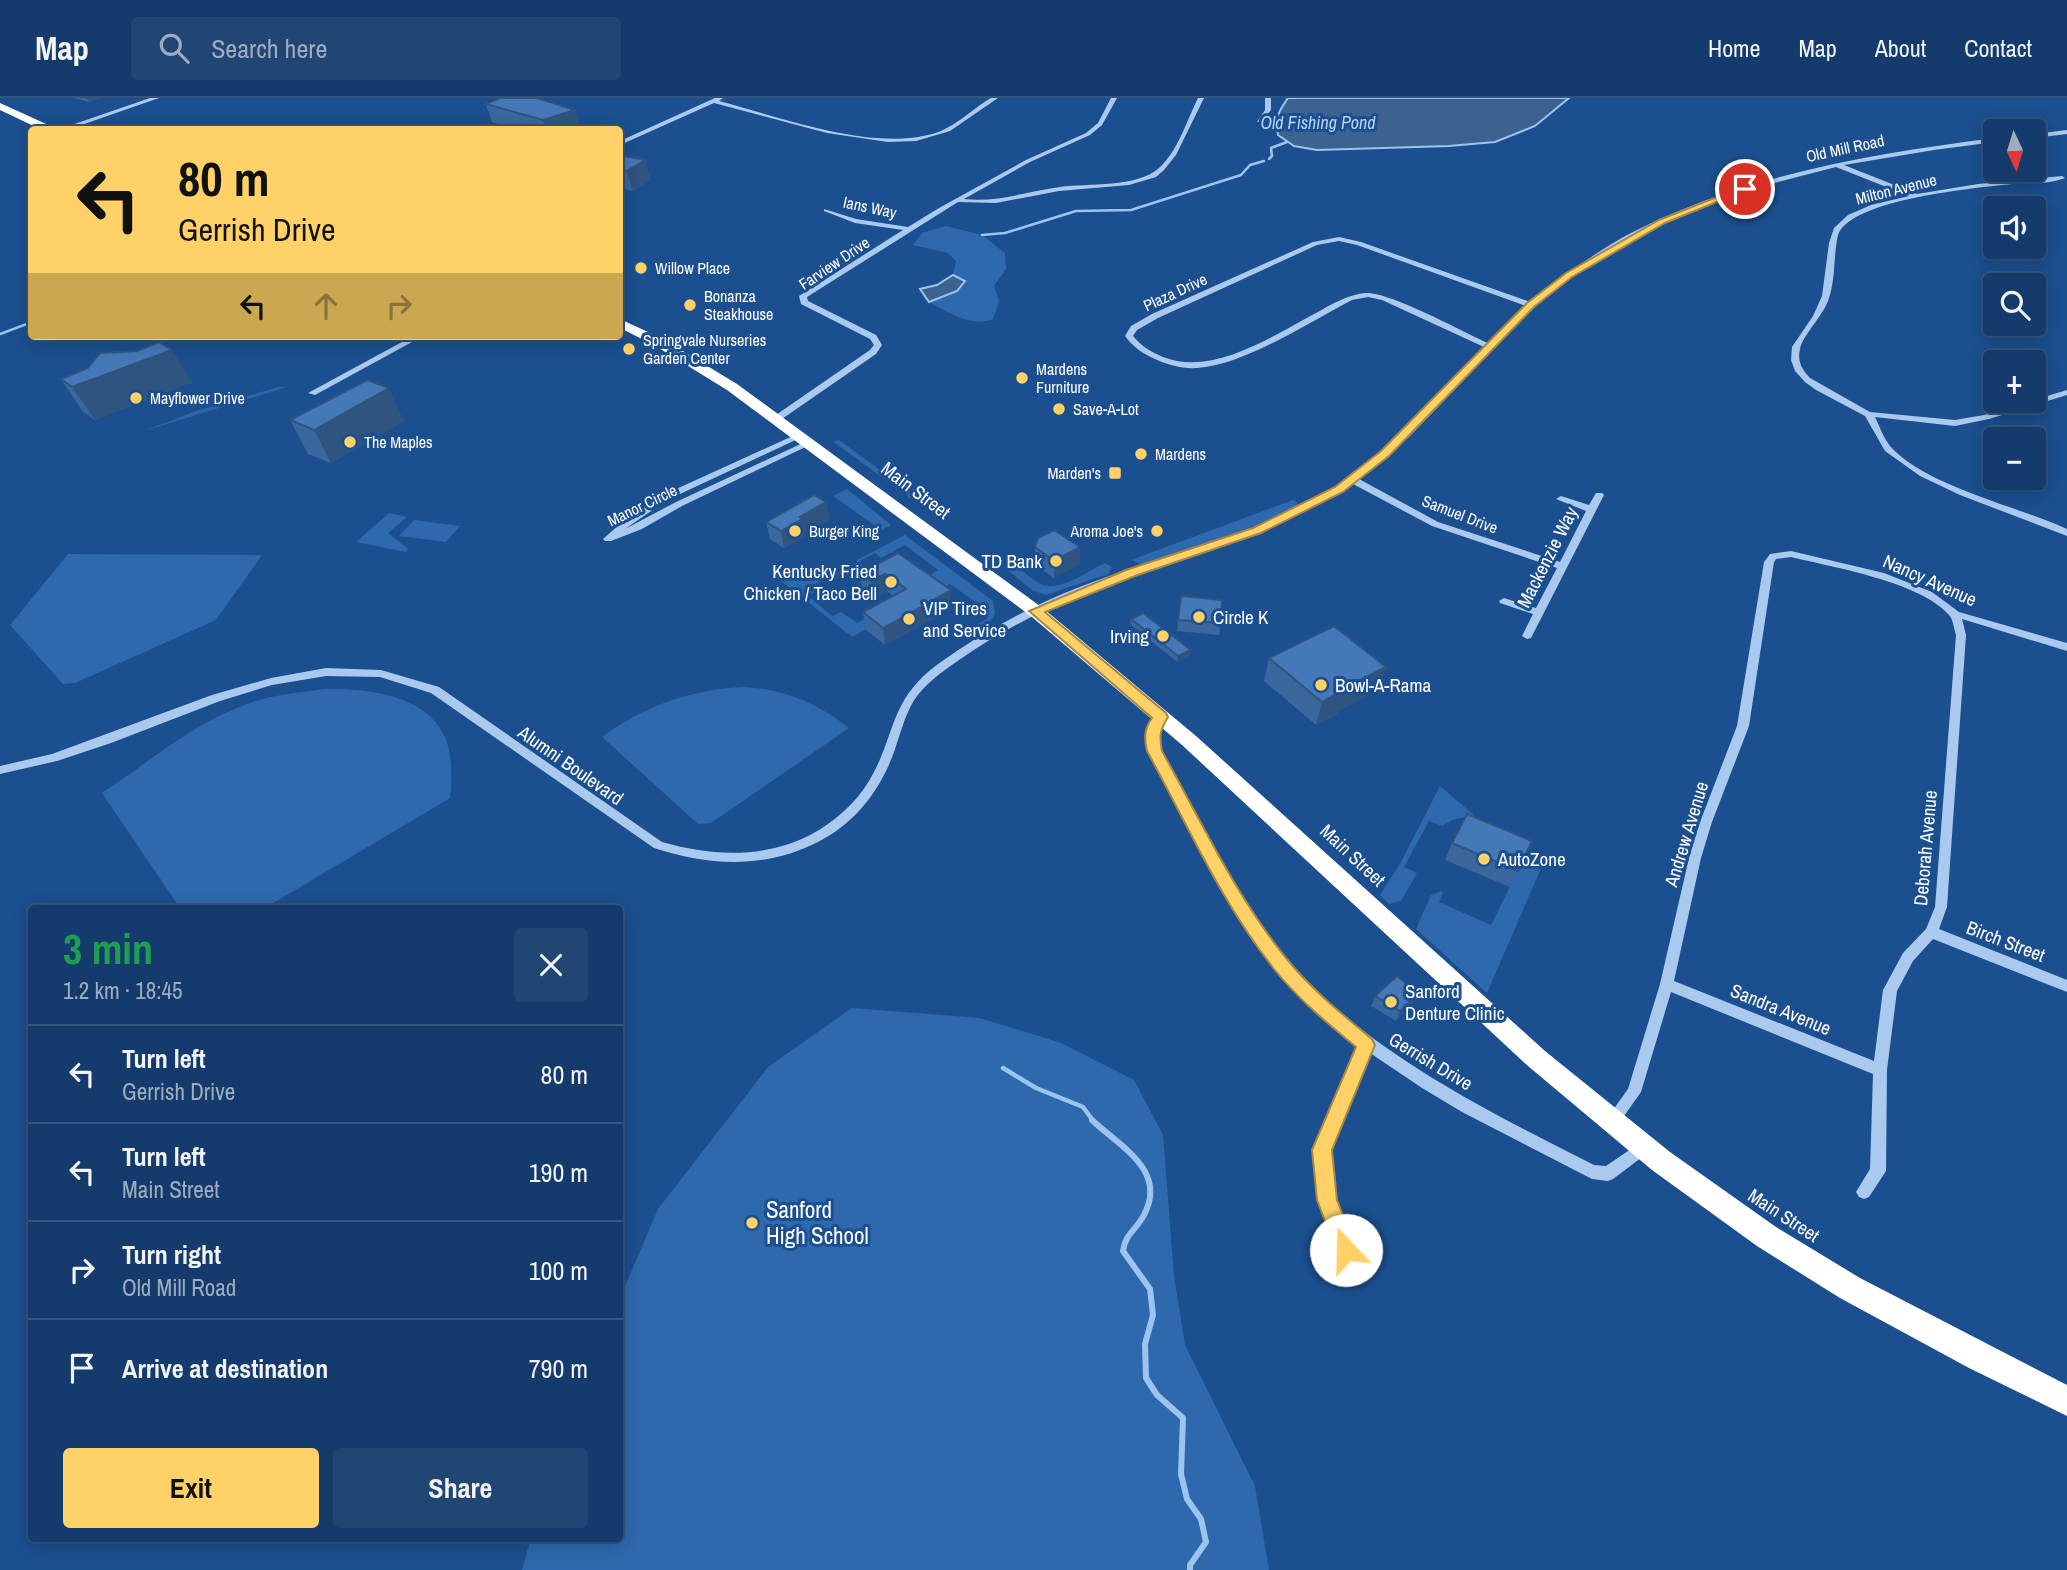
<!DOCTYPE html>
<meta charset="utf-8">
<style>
body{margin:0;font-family:"Archivo Narrow",sans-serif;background:#214673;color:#f1f3f6;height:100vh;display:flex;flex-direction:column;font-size:26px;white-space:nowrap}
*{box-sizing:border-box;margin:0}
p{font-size:23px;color:#9dadc1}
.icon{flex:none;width:38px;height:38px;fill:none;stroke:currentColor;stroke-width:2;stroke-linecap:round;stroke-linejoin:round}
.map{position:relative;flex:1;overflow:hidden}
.drawer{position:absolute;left:28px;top:807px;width:595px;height:637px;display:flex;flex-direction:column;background:#143b6b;border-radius:7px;box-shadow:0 4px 18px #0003,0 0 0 2px #33557e}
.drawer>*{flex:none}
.top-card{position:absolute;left:28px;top:28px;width:595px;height:214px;border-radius:7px;box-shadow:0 4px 18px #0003,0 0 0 2px #33557e;background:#ffd166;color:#111;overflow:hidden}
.needle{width:46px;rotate:176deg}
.fabs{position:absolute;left:1983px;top:21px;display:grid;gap:14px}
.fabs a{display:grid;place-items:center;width:63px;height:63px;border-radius:7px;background:#143b6b;box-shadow:0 4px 18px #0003,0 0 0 2px #33557e;font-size:35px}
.pin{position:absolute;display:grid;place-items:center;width:60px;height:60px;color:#fff;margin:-30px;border:4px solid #fff;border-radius:50%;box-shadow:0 2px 7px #0007}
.me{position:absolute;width:77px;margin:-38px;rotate:339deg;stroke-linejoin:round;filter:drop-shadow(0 0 5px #0008)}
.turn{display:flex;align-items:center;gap:24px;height:147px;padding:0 35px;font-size:32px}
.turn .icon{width:91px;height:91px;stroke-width:2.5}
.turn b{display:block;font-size:49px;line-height:60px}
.lanes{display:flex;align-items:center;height:66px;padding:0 35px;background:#0003;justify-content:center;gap:35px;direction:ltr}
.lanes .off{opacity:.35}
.round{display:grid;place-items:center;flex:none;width:74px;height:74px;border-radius:7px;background:#214673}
.summary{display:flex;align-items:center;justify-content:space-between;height:119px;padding:0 35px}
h1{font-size:42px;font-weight:800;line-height:52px;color:#1e9e55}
.action{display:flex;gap:14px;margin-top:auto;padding:14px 35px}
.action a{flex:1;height:80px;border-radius:7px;background:#ffd166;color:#111;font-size:28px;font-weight:800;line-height:80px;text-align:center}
.action a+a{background:#214673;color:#f1f3f6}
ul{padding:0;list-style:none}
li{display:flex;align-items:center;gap:21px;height:98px;padding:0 35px;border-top:2px solid #33557e}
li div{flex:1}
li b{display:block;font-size:26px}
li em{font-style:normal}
header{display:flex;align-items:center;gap:42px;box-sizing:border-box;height:98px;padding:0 35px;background:#143b6b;border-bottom:2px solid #33557e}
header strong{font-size:33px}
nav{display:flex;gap:38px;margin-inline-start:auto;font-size:24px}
.search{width:490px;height:63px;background:#214673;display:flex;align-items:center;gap:18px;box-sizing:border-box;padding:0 24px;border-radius:7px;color:#9dadc1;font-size:26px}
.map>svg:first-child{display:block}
.green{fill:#2e69ad}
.water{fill:#3c6290;stroke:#9cc4f0;stroke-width:2}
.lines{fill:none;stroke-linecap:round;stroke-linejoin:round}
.stream-far2{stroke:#9cc4f0;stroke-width:2.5}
.stream-far1{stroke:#9cc4f0;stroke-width:4.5}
.stream{stroke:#9cc4f0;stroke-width:6}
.minor{fill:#a9c9ee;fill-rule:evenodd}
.highway{fill:#fff;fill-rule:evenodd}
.wall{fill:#3a679d}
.shaded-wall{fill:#305480}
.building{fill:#4478b7;stroke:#305480;stroke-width:2}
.route{fill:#ffd166;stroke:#a68842;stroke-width:2}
.poi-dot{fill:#ffd166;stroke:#1b4f8f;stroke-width:2.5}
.labels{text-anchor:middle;stroke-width:6;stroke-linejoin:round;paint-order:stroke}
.far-street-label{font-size:16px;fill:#fff;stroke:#1b4f8f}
.far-poi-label{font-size:16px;fill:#fff;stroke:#1b4f8f;text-anchor:start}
.far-water-label{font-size:18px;font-style:italic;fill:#b5d3f5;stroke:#1b4f8f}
.street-label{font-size:19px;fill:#fff;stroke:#1b4f8f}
.poi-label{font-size:19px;fill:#fff;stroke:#1b4f8f;text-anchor:start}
.near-poi-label{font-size:23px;fill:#fff;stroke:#1b4f8f;text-anchor:start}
</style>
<header>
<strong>Map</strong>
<div class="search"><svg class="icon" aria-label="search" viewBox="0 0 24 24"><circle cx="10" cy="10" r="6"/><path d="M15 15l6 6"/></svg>Search here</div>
<nav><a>Home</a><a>Map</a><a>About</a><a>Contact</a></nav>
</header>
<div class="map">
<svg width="2067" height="1472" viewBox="0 0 2067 1472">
<rect width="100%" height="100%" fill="#1b4f8f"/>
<g class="green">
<path d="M946,128L982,137L1005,155L1006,171L994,188L999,203L993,221C973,230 947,214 929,204L957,193L965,183L953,177L956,163L948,155L913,147L922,135Z"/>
<polygon points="279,289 287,289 144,333 196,313"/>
<polygon points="839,342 914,397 919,394 926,397 913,402 834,344"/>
<polygon points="847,391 891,427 864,441 851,436 865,434 877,429 833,398"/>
<polygon points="1293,402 1298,405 1296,409 1249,430 1148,465 1140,466 1131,462"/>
<polygon points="389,415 407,419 388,435 408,451 406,454 356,444"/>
<polygon points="414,422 460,428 446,444 399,438"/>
<polygon points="905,437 993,503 995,516 990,524 969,536 963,535 988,520 979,513 980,507 950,486 852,539 780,482 794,477 802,483 838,474 844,480 835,476 811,488 817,493 808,498 832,518 841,514 857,525 865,521 863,519 939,484 930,477 938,472 905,447 881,460 875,455 860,463 864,469 857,465 857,462"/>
<polygon points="68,456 262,457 216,522 75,585 63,586 10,527"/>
<path d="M1105,465L1112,469L1108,476L1046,497L1032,492L1005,470H1019C1027,476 1037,487 1047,488C1066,490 1088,473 1105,465Z"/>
<path d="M742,589C782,590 818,605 849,630L711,725L698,726L602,639C644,608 690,592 742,589Z"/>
<path d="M326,591C379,590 449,601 451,667C451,679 452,689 450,700L265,810H180L102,695C152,662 198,621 256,603C279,596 302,594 326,591Z"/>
<polygon points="1440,688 1474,717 1452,722 1442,728 1429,723 1404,769 1417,775 1401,803 1389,806 1380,797 1400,766"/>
<polygon points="1524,760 1542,768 1487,895 1416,831 1431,797 1441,793 1443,795 1439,804 1491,827"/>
<polygon points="852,910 980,920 1061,945 1134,982 1163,1037 1174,1178 1185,1247 1255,1388 1269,1472 522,1472 531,1440 620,1440 620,1200 658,1111 768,969"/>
</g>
<g class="water">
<path d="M1288,0H1569L1535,28L1495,44L1449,48L1317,52L1294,48L1278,37C1275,20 1278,14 1288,0Z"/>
<polygon points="953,177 965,183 957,193 929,204 920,191 937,187"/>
</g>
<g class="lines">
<g class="stream-far2">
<polyline points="1269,61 1272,58 1271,50 1287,44"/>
<polyline points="982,137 1005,135 1076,113 1131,112 1241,77 1250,67 1264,63"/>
<polyline points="0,236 32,224"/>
</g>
<polyline class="stream-far1" points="1003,970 1036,990 1083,1009 1094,1024"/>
<path class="stream" d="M1092,1022C1119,1048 1168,1072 1144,1117C1137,1131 1125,1136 1123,1153L1150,1191L1153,1217L1145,1246L1146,1280L1157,1297L1183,1320L1181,1376L1187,1401L1201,1421L1206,1444L1190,1467V1472"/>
<g class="minor">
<polygon points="150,0 159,0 67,32 57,32"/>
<path d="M715,0H723L719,3C780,19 879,57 941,33C957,26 971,13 986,3L991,0H998L950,33L916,43L888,44L827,35L714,5L620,47V43Z"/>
<path d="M1111,0H1117L1102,27L1090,37L1030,64L964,101C997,105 1028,93 1060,89C1088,85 1137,90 1159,70C1178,53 1187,22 1198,0H1204L1176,57L1164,72L1156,79L1129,87L1059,93L996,105L958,104L807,199L808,203L876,237L882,247L876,256L779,323H773V319L870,252L874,247L870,241L801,206L799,198L903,132L855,125L824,113V111L856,121L908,129L939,110L1026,62L1086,35L1098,25Z"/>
<polygon points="1265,0 1271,0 1271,12 1261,24 1257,24 1265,12"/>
<polygon points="2067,32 2067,36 2034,40 2034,36"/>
<path d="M1995,40V44L1934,52L1844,67L1917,96L1978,86L2062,78L2065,80C2051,86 2029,85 2012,86C1976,90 1851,101 1838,137C1833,159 1836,182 1828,203C1822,219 1803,237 1800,251C1797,263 1802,272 1810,280L1870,314L1955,322L1984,317L2067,292V297L1989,321L1955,328L1875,319C1880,329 1883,339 1890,348C1925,388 2017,408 2067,431V438L1960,397L1920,378L1885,353L1865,318L1816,292L1805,284L1795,273L1791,262L1792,249L1813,218L1822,198L1829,145L1834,130L1848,117L1871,107L1909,98L1836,69L1751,91L1692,112L1635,138L1582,171L1533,210L1409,339L1359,381L1438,424L1560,464L1586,413L1556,401L1561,398L1589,407L1596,395H1602L1604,397L1531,540L1527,541L1522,538L1533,516L1500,505L1499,503L1504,500L1536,510L1557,470L1432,428L1353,386C1269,439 1181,457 1090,493C1044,510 1000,534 959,562C942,574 924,586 913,604C904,620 900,637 894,654C880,693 855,725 818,744C765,771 709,768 654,750L431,595L380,579L326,578L272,587L220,603L111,645L57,663L0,676V668L52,656L212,597L271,580L326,570L381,572L439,589L662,744C711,758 765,761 812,736C834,724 856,705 869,683C897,636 888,603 938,566C982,534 1031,508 1082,488C1160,458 1242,440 1315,401C1383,365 1432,304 1484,249L1382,202L1368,199L1352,202C1309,224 1245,267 1197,270C1183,271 1168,267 1155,261C1143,256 1133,249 1125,238L1131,228L1152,216L1313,144L1339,139L1361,144L1530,204C1562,179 1595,154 1631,135C1744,77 1870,56 1995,40ZM1339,143L1357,147L1526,208L1488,245C1463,234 1389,193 1365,195C1347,197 1332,206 1316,215C1274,237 1213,279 1163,259C1151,254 1141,248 1133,238L1137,232L1158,220L1317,147Z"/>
<polygon points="413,238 423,238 315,297 308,295"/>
<polygon points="797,336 804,338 680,396 657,409 625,431 676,404 807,343 814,345 682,408 642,431 611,443 605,443 603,441 628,419 674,392"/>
<path d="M1791,453L1884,475L1932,494L1959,514L2067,545V553L1962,521L1966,537L1947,809L1939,831L2067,882V894L1933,841L1913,863L1897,893L1887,972L1886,1073L1869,1099L1864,1101L1859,1099L1856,1094L1870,1071L1873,976L1671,894L1641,994L1617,1028L1612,1030L1607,1028L1605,1023L1628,991L1660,886L1689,760L1700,724L1737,628L1764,464L1770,456ZM1791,459C1832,469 1921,484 1949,517C1953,521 1954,531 1956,537L1935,809L1926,831L1903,855L1883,892L1874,963L1674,883L1701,760L1712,724L1749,628L1774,464L1776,461Z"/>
<path d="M1161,615L1167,619L1159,635L1161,653C1194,717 1224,785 1269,842C1353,947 1476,1007 1594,1067L1606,1068L1644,1042L1649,1044L1652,1049L1649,1054L1613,1081L1608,1083L1592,1081L1462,1014L1422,990L1370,955L1330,1052L1335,1102L1354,1152L1352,1158L1346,1160L1340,1158L1319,1102L1314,1052L1359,947C1252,867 1208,768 1149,653C1146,638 1148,629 1157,616Z"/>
</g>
<g class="highway">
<polygon points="0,5 55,30 56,32 42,32 0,12"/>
<polygon points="620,221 663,241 737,286 1044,511 1196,638 1545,953 1670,1054 1776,1129 1860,1180 2067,1287 2067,1318 1969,1270 1840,1200 1757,1148 1652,1072 1528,968 1182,647 1032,519 727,292 654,247 620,230"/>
</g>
</g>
<g class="wall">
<polygon points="74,0 101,0 89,4"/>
<polygon points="486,6 580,30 577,32 517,32 492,24"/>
<polygon points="620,57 645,62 650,82 632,93 620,90"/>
<polygon points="61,281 192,284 95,322 83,314"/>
<polygon points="290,322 404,323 331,365 308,356"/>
<polygon points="826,404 829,421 805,436 805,438 784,450 770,441 766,424"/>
<polygon points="1035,449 1080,466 1054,480 1035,467"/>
<polygon points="898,455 952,510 885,547 866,532 863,514 894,498 887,493 873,501 862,492 860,475"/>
<polygon points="1181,498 1221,525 1219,537 1177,533"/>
<polygon points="1131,521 1191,552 1190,557 1177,564 1130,526"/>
<polygon points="1269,560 1386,569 1379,592 1338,613 1337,616 1316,627 1264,583"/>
<polygon points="1452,745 1518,773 1510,789 1445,762"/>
<polygon points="1406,891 1411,908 1396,923 1371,908 1375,898"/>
</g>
<g class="shaded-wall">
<polygon points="86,0 101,0 89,4"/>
<polygon points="575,12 580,30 577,32 546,32 543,22"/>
<polygon points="645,62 650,82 632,93 627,73"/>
<polygon points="172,252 192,284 95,322 72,289"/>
<polygon points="389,290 404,323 331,365 314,332"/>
<polygon points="826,404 829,421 805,436 805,438 784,450 781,433 800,419"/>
<polygon points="1080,449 1080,466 1054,480 1054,463"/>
<polygon points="885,476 887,493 873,501 871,483"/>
<polygon points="951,492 952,510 885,547 883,530"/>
<polygon points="1191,552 1190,557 1177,564 1178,558"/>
<polygon points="1386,569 1379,592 1338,613 1337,616 1316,627 1322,604 1341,592"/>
<polygon points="1416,898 1411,908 1396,923 1400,913"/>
</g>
<g class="building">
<polygon points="500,0 537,0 575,12 543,22 486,6"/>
<polygon points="620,57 645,62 627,73 620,71"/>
<polygon points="159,244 172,252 72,289 61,281 88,270 100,255 137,253"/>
<polygon points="367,282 389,290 314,332 290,322"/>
<polygon points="814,397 826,404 800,419 802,421 781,433 766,424"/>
<polygon points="1054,432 1080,449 1054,463 1035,449 1038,440"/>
<polygon points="898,455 951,492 883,530 863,514 906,491 885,476 871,483 860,475"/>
<polygon points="1181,498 1222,502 1221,525 1178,522"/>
<polygon points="1143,515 1191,552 1178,558 1131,521"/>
<polygon points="1334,528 1386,569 1341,592 1343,593 1322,604 1269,560"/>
<polygon points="1467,716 1532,743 1518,773 1452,745"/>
<polygon points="1397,878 1408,887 1405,890 1416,898 1400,913 1375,898"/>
</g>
<path class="route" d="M1742,89L1749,91L1665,125L1572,179L1534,209L1389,358L1343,394L1261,435L1135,478L1045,514L1166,615L1168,619C1160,632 1159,638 1162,653C1201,723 1236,798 1286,860C1311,891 1342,916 1372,941L1375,947L1332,1052L1337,1102L1357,1152L1354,1160L1346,1163L1339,1160L1317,1102L1312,1052L1356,949C1327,925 1298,901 1274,871C1222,806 1187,726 1147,653C1144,640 1144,631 1152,620L1029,513L1126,472L1253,430L1335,389L1381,353L1527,205L1566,175L1659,122Z"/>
<g class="poi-dot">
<circle cx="641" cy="170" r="7"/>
<circle cx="690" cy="207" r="7"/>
<circle cx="629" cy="251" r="7"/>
<circle cx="1022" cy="280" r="7"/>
<circle cx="136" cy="300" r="7"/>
<circle cx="1059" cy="311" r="7"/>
<circle cx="350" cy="344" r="7"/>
<circle cx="1141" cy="356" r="7"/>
<rect x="1108" y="368" width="14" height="14" rx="3.5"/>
<circle cx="795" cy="433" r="7"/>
<circle cx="1157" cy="433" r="7"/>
<circle cx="1056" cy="463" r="7"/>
<circle cx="891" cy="484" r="7"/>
<circle cx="1199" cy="519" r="7"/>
<circle cx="909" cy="521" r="7"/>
<circle cx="1163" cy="538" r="7"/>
<circle cx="1321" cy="587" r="7"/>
<circle cx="1484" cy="761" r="7"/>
<circle cx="1391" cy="904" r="7"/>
<circle cx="752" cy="1125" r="7"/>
</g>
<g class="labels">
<g class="far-street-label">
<text transform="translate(1845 50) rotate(-12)" y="6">Old Mill Road</text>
<text transform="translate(1896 91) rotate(-14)" y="6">Milton Avenue</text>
<text transform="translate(870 109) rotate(12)" y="6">Ians Way</text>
<text transform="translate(834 165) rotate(-34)" y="6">Farview Drive</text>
<text transform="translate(1175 194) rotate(-25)" y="6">Plaza Drive</text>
<text transform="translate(642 407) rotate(-26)" y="6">Manor Circle</text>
<text transform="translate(1460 416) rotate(21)" y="6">Samuel Drive</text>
</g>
<g class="far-poi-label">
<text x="655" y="176">Willow Place</text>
<text x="704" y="204">Bonanza<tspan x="704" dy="18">Steakhouse</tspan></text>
<text x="643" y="248">Springvale Nurseries<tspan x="643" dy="18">Garden Center</tspan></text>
<text x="1036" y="277">Mardens<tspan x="1036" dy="18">Furniture</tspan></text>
<text x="150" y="306">Mayflower Drive</text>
<text x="1073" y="317">Save-A-Lot</text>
<text x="364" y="350">The Maples</text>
<text x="1155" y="362">Mardens</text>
<text x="1101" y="381" text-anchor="end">Marden's</text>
<text x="809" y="439">Burger King</text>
<text x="1143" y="439" text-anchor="end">Aroma Joe's</text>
</g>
<g class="far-water-label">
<text x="1318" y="31">Old Fishing Pond</text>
</g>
<g class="street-label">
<text transform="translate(916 392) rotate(37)" y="7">Main Street</text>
<text transform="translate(1547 459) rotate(-63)" y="7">Mackenzie Way</text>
<text transform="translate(1930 482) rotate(24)" y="7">Nancy Avenue</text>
<text transform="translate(571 667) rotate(35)" y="7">Alumni Boulevard</text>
<text transform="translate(1686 736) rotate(-73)" y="7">Andrew Avenue</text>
<text transform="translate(1925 750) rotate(-85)" y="7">Deborah Avenue</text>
<text transform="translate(1353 757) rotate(43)" y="7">Main Street</text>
<text transform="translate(2006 843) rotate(21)" y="7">Birch Street</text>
<text transform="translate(1781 911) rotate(22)" y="7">Sandra Avenue</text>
<text transform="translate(1431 963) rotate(31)" y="7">Gerrish Drive</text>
<text transform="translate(1784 1117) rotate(33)" y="7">Main Street</text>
</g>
<g class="poi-label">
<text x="1042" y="470" text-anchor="end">TD Bank</text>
<text x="877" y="480" text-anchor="end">Kentucky Fried<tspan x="877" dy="22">Chicken / Taco Bell</tspan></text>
<text x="923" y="517">VIP Tires<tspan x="923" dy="22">and Service</tspan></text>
<text x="1213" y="526">Circle K</text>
<text x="1149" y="545" text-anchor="end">Irving</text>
<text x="1335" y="594">Bowl-A-Rama</text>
<text x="1498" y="768">AutoZone</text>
<text x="1405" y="900">Sanford<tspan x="1405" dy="22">Denture Clinic</tspan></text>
</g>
<g class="near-poi-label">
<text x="766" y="1120">Sanford<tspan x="766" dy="26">High School</tspan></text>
</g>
</g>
</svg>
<div class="fabs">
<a><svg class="needle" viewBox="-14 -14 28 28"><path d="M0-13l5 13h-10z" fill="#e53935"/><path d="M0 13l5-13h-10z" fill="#9dadc1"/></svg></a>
<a><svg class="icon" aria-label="sound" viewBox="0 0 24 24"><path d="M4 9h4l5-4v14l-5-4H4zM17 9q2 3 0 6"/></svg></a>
<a><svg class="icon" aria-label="search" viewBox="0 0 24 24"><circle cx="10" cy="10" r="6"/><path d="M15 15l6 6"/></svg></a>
<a>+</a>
<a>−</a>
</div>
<div class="pin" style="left:1745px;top:91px;background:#d93025"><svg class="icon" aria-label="arrive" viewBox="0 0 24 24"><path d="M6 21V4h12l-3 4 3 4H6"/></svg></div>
<svg class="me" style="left:1346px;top:1152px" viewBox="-20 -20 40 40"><circle r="19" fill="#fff"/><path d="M0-13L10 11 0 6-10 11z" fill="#ffd166"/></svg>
<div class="top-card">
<div class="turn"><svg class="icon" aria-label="left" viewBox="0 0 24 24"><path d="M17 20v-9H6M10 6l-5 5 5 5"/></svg><div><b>80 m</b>Gerrish Drive</div></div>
<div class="lanes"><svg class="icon" aria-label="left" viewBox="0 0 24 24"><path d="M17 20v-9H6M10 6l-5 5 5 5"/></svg><svg class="icon off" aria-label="ahead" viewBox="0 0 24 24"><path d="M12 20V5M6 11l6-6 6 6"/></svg><svg class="icon off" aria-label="right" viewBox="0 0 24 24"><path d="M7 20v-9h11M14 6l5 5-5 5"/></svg></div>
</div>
<section class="drawer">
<div class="summary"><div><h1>3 min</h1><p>1.2 km · 18:45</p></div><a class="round"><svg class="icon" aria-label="close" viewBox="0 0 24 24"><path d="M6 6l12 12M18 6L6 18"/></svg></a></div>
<ul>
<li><svg class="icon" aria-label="left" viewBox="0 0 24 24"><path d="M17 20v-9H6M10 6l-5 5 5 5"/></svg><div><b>Turn left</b><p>Gerrish Drive</p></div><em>80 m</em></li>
<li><svg class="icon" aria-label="left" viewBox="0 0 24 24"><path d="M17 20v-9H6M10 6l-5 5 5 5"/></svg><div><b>Turn left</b><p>Main Street</p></div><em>190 m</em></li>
<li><svg class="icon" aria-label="right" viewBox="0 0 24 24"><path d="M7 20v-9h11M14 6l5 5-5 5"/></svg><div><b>Turn right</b><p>Old Mill Road</p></div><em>100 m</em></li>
<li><svg class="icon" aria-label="arrive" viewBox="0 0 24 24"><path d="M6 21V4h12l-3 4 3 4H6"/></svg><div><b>Arrive at destination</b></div><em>790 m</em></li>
</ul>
<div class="action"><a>Exit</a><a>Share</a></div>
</section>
</div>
